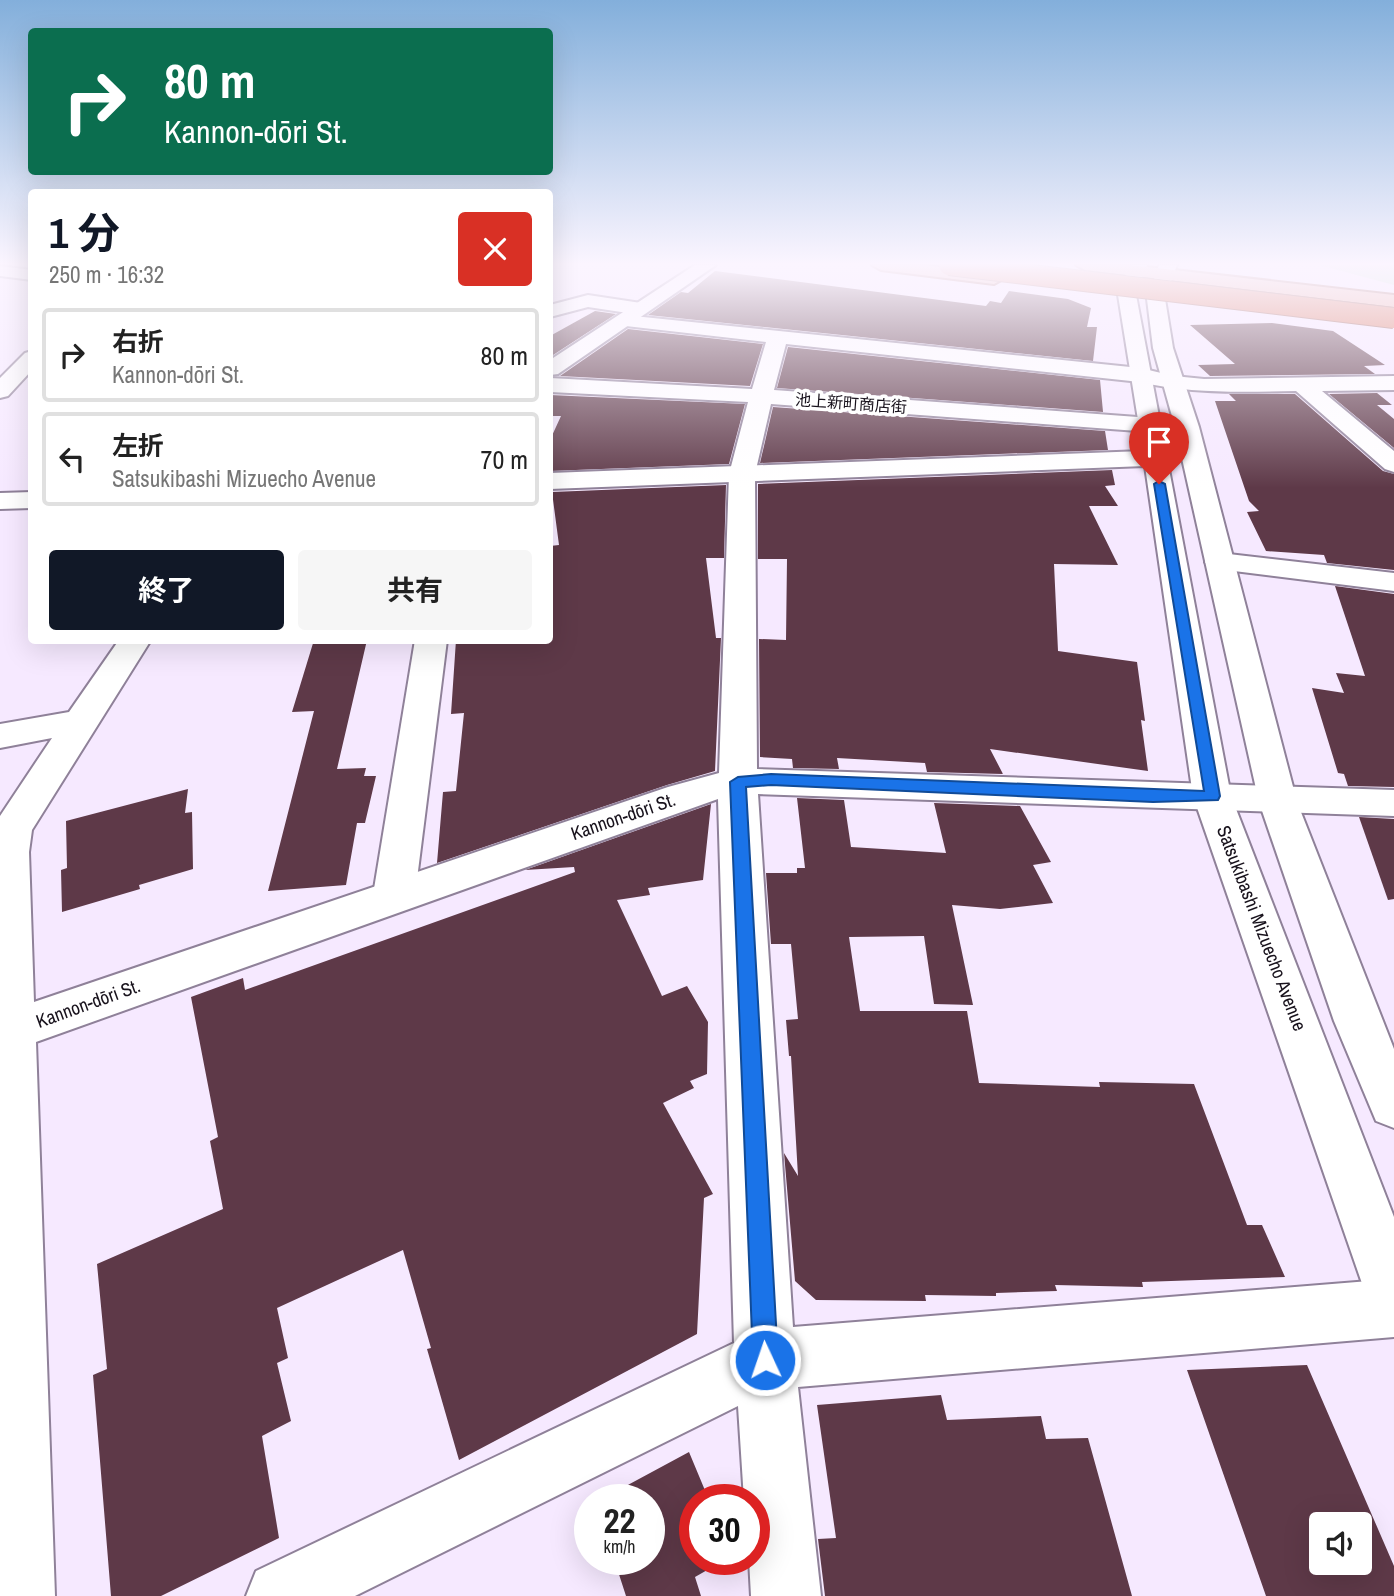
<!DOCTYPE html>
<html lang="ja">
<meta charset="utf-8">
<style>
body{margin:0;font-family:"Archivo Narrow","Noto Sans JP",sans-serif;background:#f6f6f6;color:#222;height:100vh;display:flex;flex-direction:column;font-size:26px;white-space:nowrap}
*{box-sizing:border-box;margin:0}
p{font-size:23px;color:#767676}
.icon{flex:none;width:38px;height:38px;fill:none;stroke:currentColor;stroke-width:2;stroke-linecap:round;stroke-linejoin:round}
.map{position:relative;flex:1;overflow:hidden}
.details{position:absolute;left:28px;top:189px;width:525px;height:455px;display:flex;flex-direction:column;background:#fff;border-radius:7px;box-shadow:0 7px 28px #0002}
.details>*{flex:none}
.hud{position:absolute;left:28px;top:28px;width:525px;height:147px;border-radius:7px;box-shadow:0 7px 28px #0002;background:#0b6e4f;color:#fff;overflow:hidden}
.controls{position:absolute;left:1309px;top:1512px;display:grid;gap:14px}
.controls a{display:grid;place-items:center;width:63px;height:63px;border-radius:7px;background:#fff;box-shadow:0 7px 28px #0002;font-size:35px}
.speed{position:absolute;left:574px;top:1484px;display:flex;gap:14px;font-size:35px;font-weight:700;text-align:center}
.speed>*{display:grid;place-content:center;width:91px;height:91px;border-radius:50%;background:#fff;box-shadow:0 7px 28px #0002;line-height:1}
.speed small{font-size:18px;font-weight:400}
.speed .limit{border:10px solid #d22;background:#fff;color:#111}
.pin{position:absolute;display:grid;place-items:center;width:60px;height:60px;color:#fff;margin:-72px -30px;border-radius:50% 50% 50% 0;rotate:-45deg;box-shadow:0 0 7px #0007}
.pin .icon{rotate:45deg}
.me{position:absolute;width:77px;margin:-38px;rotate:357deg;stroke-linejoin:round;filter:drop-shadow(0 0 5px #0008)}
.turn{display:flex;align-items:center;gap:24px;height:147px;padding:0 21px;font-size:32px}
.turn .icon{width:91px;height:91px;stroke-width:2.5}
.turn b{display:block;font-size:49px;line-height:60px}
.round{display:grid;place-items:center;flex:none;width:74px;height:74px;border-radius:7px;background:#f6f6f6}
.head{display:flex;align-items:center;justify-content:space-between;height:119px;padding:0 21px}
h1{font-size:42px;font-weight:700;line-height:52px;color:#111827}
.cta{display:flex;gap:14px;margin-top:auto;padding:14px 21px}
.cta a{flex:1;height:80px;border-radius:7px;background:#111827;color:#fff;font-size:28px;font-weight:700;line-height:80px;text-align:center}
.cta a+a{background:#f6f6f6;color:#222}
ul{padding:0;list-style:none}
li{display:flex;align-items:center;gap:21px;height:94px;margin:0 14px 10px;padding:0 7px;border:4px solid #e0e0e0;border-radius:7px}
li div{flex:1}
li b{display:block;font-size:26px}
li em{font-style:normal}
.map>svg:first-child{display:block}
.green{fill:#c2e4cb}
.building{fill:#5e3948;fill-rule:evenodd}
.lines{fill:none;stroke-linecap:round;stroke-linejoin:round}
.minor-casing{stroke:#8f8199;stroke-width:4}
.tertiary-casing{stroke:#8f8199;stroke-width:4}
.primary-casing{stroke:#955042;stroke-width:4}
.minor{fill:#fff;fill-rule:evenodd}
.tertiary{fill:#fff;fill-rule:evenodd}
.primary{fill:#e8aa9a;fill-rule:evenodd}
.motorway-bridge-casing{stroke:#955042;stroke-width:22;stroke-linecap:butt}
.motorway-bridge{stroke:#d87256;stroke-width:20}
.route{fill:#1a73e8;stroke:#114b97;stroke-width:2}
.labels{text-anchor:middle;stroke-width:7;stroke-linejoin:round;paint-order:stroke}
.far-street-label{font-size:16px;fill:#18121c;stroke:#fff}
.street-label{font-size:19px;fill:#18121c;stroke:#fff}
</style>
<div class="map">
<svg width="1394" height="1596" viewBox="0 0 1394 1596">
<rect width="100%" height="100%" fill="#f6e9ff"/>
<polygon class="green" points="1319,265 1394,265 1394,285"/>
<g class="building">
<polygon points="715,271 986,306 990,301 1001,303 1009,291 1068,299 1091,308 1087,327 1097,327 1093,361 648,315 681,292 688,293"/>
<polygon points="595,311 616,314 550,357 550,336"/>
<polygon points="1272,323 1333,331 1385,365 1364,366 1375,374 1210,376 1198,365 1235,364 1190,325"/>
<polygon points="628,329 763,344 750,386 560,376"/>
<polygon points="788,347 1100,380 1103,412 777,388"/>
<polygon points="1377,393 1392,405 1377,405 1394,419 1394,448 1329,394"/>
<polygon points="1229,394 1295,394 1383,471 1394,474 1394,570 1327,563 1324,555 1266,551 1247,512 1259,511 1249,501 1215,401 1236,401"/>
<polygon points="550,395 745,404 729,464 550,471 550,440 561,416 550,416"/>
<polygon points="773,407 1105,431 1108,450 760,463"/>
<polygon points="1112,470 1115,485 1105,486 1118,506 1089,506 1118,565 1054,564 1058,651 1137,662 1145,721 1141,720 1148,771 990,749 1003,774 927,772 925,763 837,758 839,769 793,768 792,759 760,757 759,639 786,640 787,559 758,559 758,484"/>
<polygon points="726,485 724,558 706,558 716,638 721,638 715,771 667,785 437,863 443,792 456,791 464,713 451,714 456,640 550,640 550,546 559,545 552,492"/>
<polygon points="1335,586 1394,594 1394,787 1348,786 1344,774 1338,773 1312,688 1344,693 1336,673 1365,676"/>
<polygon points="314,640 367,640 337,769 366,768 364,776 376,776 365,823 357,823 346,885 268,891 314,711 292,712"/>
<polygon points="188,789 185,813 192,812 193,869 139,885 140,889 62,912 61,870 67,868 66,821"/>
<polygon points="797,798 844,800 851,847 946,853 934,803 1020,806 1051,862 1033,865 1053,903 1000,909 952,905 973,1005 934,1004 924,936 849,937 860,1011 967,1011 979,1083 1100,1087 1099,1082 1194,1084 1247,1225 1262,1225 1285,1277 1142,1282 1143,1287 1055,1285 1057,1291 996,1293 996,1296 925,1295 926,1301 816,1300 795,1281 784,1153 798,1176 791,1056 789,1056 786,1020 798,1019 791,944 771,944 766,873 797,873 797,868 805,868"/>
<polygon points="711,804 703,880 648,888 650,895 617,900 662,996 687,986 708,1022 707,1074 690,1081 694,1088 663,1103 713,1194 704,1198 697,1334 459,1460 427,1349 431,1348 403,1250 277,1308 288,1358 277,1363 291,1421 262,1436 279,1538 161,1596 111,1596 93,1375 107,1369 97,1264 223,1209 210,1141 218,1137 191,997 243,978 245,990 575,872 574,867 525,870"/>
<polygon points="1359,817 1394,819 1394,899 1388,900"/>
<path d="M1307,1365L1394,1566V1596H1266L1187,1370ZM1321,1524H1360V1563H1321Z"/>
<polygon points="941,1395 947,1420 1041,1416 1046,1439 1088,1438 1132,1596 825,1596 818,1539 836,1538 817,1405"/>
<polygon points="689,1452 709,1500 695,1500 695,1559 723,1561 695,1577 701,1596 626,1596 614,1559 649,1559 649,1500 600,1500"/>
</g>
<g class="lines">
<defs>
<g id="minor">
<polygon points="0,266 32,270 32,280 0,276"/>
<polygon points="588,295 641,303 651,309 641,315 588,307 550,317 550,305"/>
<path d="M624,315L1140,368L1174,376L1204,379L1394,376V390L1322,391L1394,451V472L1385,469L1296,391C1242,392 1192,394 1140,382L786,344L774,390L1151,418L1159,420L1163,425L1159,430L1151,432L771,404L755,474L757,769L1394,790V816L758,794L793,1327L1394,1279V1337L798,1387L821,1596H751L749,1559H754V1500H744L738,1406L355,1596H246L256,1571L734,1343L718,799L36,1042L55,1596H0V816L52,738L0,748V724L69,712L119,640H151L32,830L29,852L34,1002L668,787L719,773L729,474L748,402L550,392V378L752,389L766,342L617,325L614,321L617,317Z"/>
<polygon points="32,351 32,370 8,396 0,398 0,378 25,353"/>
<polygon points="1220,553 1394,573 1394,591 1210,568 1205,562 1210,556"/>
</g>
<g id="tertiary">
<polygon points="695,265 716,265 558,374 550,375 550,360"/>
<polygon points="1129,265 1147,265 1136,295 1231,796 1394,1217 1394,1321 1374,1312 1365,1292 1193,796 1145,466 550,489 550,473 1143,451 1118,295"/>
<polygon points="1159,265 1177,265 1165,299 1173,348 1199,427 1297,802 1394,1049 1394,1128 1376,1121 1334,1021 1259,802 1175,427 1153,348 1147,299"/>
<polygon points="32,492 32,508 0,509 0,493"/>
<polygon points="415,640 447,640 415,895 409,906 394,911 379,906 373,895"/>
</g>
<g id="primary">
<polygon points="872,265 924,265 994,274 1003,279 994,284 881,270"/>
<polygon points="1076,265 1130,265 1394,295 1394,307 1085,270"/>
</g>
</defs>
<use href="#minor" class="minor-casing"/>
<use href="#tertiary" class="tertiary-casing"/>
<use href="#primary" class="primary-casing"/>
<use href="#minor" class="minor"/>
<use href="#tertiary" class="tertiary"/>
<use href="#primary" class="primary"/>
<defs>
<polyline id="motorway-bridge" points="949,265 1394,318"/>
</defs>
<use href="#motorway-bridge" class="motorway-bridge-casing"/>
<use href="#motorway-bridge" class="motorway-bridge"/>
</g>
<linearGradient id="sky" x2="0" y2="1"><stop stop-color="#83afdb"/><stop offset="0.54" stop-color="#fbf5ff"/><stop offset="1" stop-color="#fbf5ff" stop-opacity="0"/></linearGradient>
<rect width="1394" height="488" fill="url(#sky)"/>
<polygon class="route" points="1159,481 1165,484 1220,796 1218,800 1153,802 771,785 746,787 778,1360 774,1369 765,1373 756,1369 753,1360 730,782 738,777 771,774 1204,791 1154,484"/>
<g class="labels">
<g class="far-street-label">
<text transform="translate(851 403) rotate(4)" y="6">池上新町商店街</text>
</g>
<g class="street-label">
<text transform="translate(623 816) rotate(-19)" y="7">Kannon-dōri St.</text>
<text transform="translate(1262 928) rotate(69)" y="7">Satsukibashi Mizuecho Avenue</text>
<text transform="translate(88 1003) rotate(-20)" y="7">Kannon-dōri St.</text>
</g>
</g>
</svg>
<div class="controls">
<a><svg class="icon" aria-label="sound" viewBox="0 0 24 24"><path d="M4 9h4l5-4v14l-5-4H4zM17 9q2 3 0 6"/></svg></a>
</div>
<div class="speed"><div>22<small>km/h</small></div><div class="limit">30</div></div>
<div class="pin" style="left:1159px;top:484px;background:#d93025"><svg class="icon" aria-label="arrive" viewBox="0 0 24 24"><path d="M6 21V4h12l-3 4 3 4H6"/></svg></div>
<svg class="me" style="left:765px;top:1360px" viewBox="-20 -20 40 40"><circle r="17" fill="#1a73e8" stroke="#fff" stroke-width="3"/><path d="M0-11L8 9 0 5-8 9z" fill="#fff"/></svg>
<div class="hud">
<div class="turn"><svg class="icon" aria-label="right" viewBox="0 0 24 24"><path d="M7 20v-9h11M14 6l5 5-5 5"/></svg><div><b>80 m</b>Kannon-dōri St.</div></div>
</div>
<section class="details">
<div class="head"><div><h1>1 分</h1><p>250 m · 16:32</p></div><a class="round" style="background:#d93025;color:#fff"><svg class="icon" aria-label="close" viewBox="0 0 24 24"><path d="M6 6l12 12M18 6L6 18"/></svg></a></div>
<ul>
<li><svg class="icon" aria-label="right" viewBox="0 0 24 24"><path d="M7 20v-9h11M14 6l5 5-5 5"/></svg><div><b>右折</b><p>Kannon-dōri St.</p></div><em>80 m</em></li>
<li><svg class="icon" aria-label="left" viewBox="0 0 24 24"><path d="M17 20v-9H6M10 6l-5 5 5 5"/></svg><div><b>左折</b><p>Satsukibashi Mizuecho Avenue</p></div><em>70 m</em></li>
</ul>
<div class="cta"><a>終了</a><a>共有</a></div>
</section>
</div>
